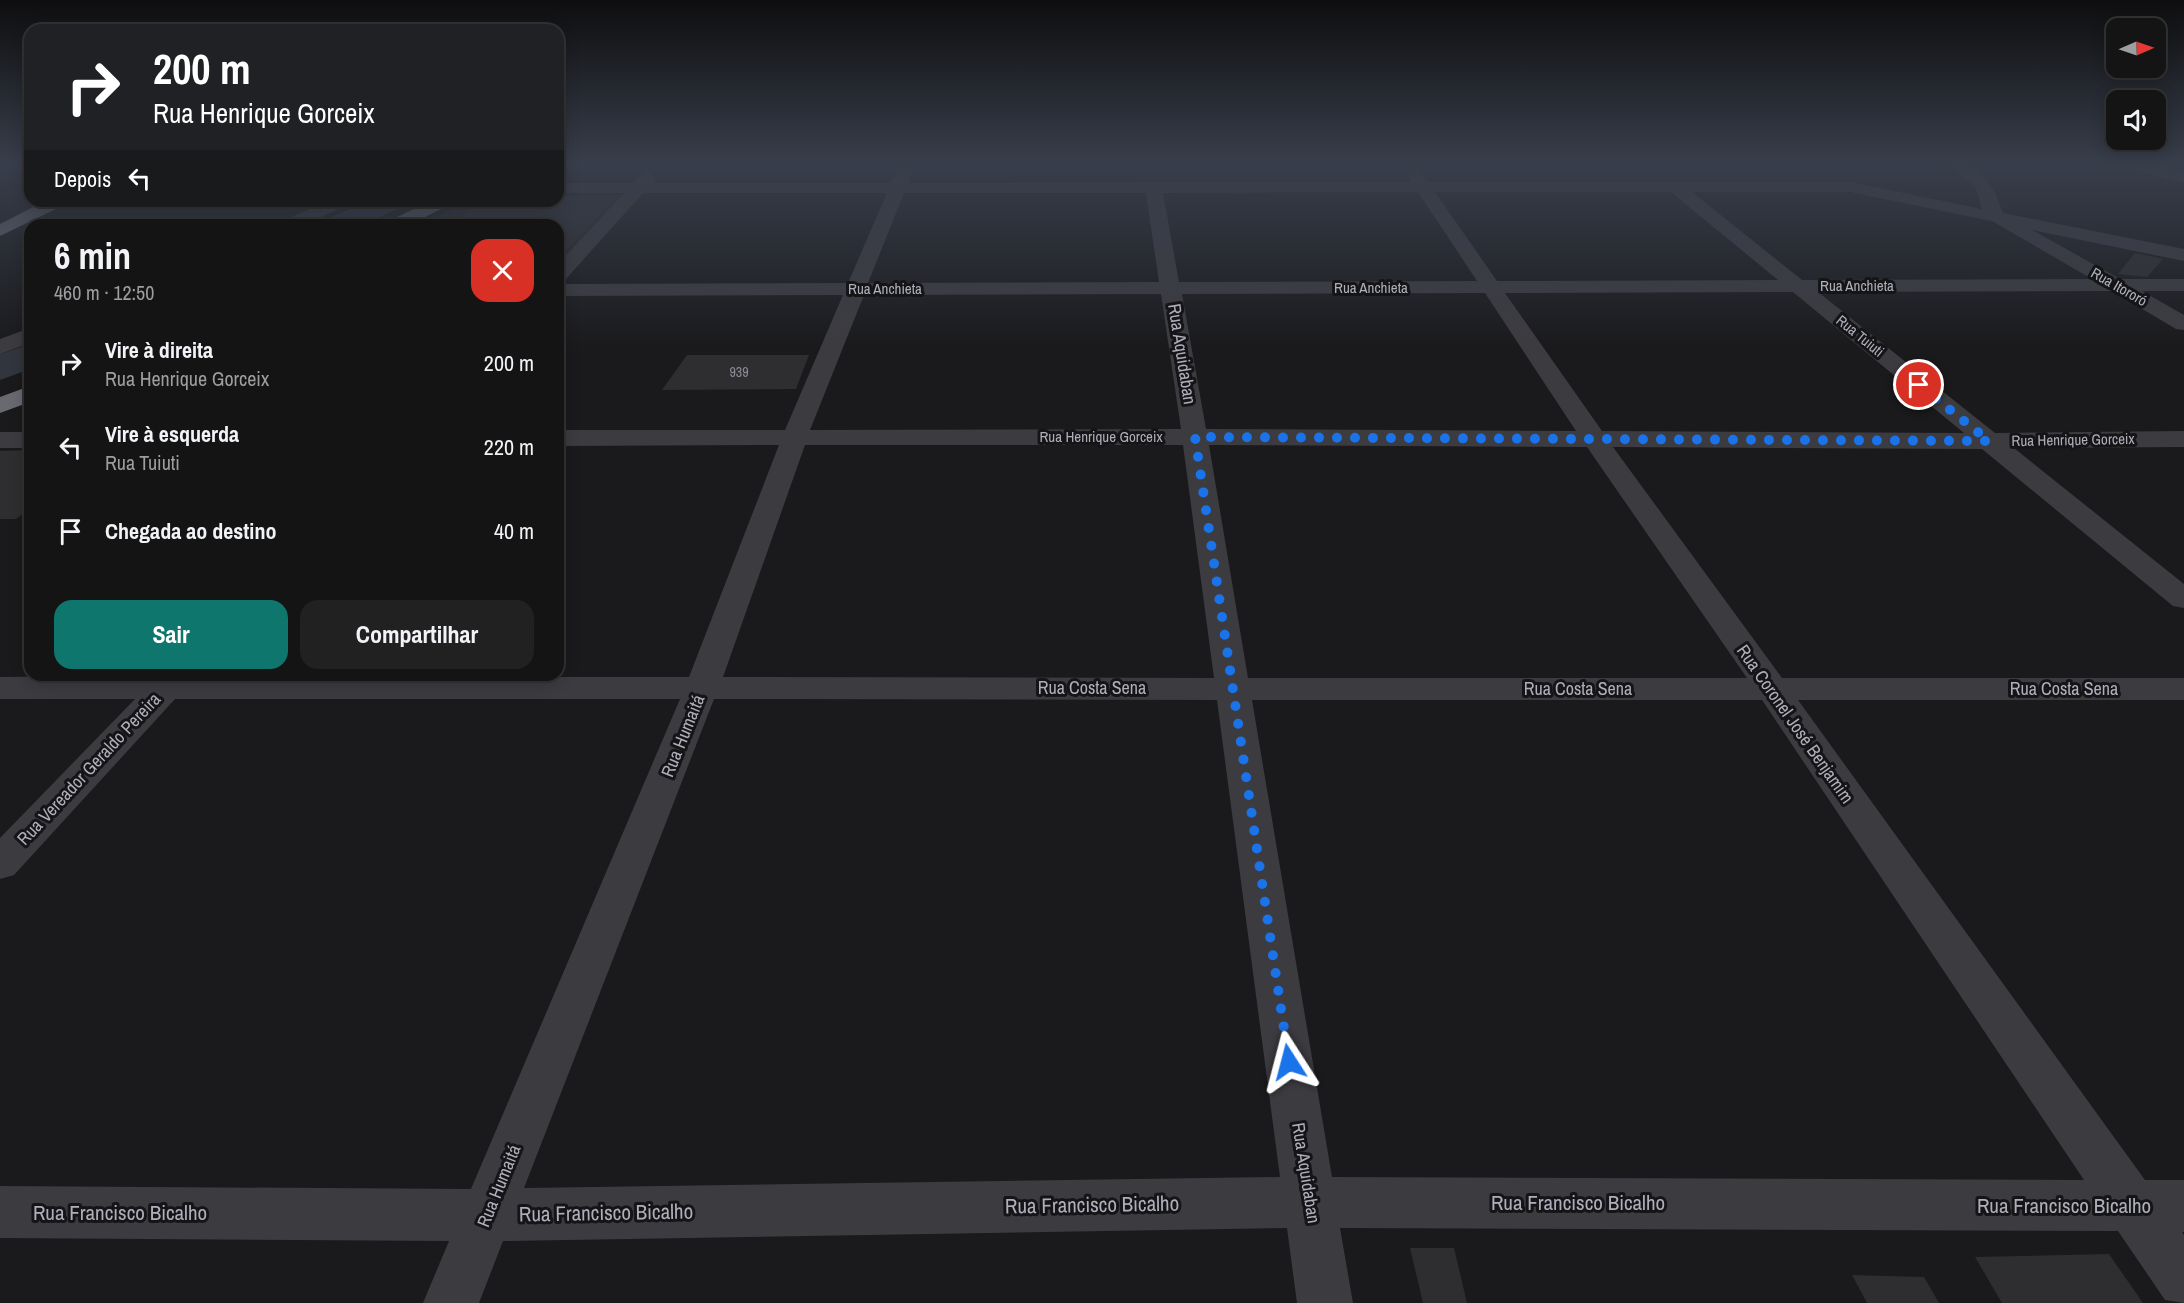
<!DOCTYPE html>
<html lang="pt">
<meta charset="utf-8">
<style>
body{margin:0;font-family:"Archivo Narrow",sans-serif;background:#212122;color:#f1f3f6;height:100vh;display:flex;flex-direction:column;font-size:22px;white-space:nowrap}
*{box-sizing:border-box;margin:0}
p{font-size:20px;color:#9d9ea0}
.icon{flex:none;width:33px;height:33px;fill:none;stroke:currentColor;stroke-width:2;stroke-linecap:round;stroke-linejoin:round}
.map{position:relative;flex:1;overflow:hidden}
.drawer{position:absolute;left:24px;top:219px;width:540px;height:462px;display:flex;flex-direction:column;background:#141415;border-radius:18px;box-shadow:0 3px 15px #0003,0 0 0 2px #333334}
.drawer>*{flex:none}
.banner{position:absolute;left:24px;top:24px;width:540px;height:183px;border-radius:18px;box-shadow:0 3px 15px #0003,0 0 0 2px #333334;background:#202124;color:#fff;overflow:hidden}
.needle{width:39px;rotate:88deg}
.controls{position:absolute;left:2106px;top:18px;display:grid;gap:12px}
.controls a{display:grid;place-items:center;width:60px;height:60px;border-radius:12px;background:#141415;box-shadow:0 3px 15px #0003,0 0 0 2px #333334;font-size:30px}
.pin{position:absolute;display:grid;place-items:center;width:51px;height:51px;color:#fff;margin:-26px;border:3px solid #fff;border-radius:50%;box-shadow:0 2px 6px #0007}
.me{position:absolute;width:66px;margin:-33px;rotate:351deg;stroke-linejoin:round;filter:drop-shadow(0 0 4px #0008)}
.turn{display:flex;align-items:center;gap:21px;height:126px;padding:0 30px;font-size:27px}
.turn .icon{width:78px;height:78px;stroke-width:2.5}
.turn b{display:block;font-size:42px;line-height:51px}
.then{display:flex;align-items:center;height:57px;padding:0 30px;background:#0003;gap:12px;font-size:22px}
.round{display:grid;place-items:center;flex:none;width:63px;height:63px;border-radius:18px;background:#212122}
.overview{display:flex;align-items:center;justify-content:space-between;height:102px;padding:0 30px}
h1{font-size:36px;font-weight:800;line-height:45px}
.action{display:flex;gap:12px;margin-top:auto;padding:12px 30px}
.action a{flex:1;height:69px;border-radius:18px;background:#0f766e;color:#fff;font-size:24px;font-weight:800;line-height:69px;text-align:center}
.action a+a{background:#212122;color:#f1f3f6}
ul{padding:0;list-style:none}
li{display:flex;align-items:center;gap:18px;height:84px;padding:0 30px}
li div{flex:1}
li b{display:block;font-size:22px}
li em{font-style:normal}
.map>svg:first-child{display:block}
.built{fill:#272629}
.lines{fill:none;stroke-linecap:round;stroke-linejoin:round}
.river{fill:#31363e;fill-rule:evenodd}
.building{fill:#2e2d30}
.minor{fill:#3c3b40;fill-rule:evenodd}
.highway{fill:#686971;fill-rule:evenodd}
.route{stroke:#1a73e8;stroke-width:10;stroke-dasharray:0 18}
.labels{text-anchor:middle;stroke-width:6;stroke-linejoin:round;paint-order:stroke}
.far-number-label{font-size:14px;fill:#8d8e97}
.far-street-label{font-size:15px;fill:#aeafba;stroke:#151517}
.street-label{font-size:18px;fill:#aeafba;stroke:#151517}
.near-street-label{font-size:21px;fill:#aeafba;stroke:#151517}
</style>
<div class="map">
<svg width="2184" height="1303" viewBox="0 0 2184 1303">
<rect width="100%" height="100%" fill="#1a1a1c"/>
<polygon class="built" points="629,194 558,270 558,225 419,225 469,201 558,201 558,195"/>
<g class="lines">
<g class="river">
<polygon points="367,201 405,201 401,207 363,225 324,225 328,219"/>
<polygon points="30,344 30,369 0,380 0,354"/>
</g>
</g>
<g class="building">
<polygon points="558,196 618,196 558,259 558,225 451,225 482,201 558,201"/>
<polygon points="2135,253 2163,259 2147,277 2118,274"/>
<polygon points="687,355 809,355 796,389 662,390"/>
<polygon points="30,450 30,508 16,519 0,519 0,451"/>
<polygon points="1410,1248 1454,1248 1467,1303 1423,1303"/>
<polygon points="2109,1254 2143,1303 2002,1303 1975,1257"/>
<polygon points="1852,1275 1924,1277 1939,1303 1867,1303"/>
</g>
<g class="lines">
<g class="minor">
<path d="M904,165L911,167L913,170L908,183L1411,182L1406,174L1414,169L1420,171L1428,182H1850L1982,209L1976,188L1948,165H1968L1983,176L1994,190L2003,213L2184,249V261L2032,230L2120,279H2184V291H2142L2184,315V330L2176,329L2112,291L1818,292L1995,433L2184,431V447L2014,448L2184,584V608L2173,606L1982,449L1613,447L1782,678H2184V700H1798L2145,1180H2184V1232H2182L2184,1235V1303L2165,1300L2118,1231L1340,1228L1353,1303H1297L1287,1228L503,1241L479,1303H423L449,1241L0,1238V1186L471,1189L680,699H175L14,875L0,879V838L135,699H0V677L190,675L191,677H689L779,445L558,446V430H785L843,295L558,296V284L848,283L887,193H643L565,280L558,282V264L624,193H558V183H634L642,174L648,172L656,177L652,183H891L899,167ZM1418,192L1477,281L1179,282L1163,193ZM1435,192H1671L1778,280L1497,281ZM1692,192H1850L1992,221L2092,279L1802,280ZM904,193H1146L1159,282L868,283ZM1793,292L1964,433L1602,431L1505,293ZM1485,293L1576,431L1206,429L1182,294ZM1161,294L1181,429L810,430L864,295ZM805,445H1183L1214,678L723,677ZM1209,445L1587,447L1747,678H1248ZM714,699L1217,700L1280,1177L524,1188ZM1252,700H1762L2084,1180L1332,1177Z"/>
<polygon points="2119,165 2150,165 2184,173 2184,183 2121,168"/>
<polygon points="327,201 350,201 347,205 304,225 280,225 283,221"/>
<polygon points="30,328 30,343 0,354 0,339"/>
<rect x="0" y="432" width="30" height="16"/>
</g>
<g class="highway">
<polygon points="45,201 67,201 64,205 0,236 0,224"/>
<polygon points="430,201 452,201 449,205 409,225 386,225 389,221"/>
<polygon points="30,386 30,402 0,413 0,397"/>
</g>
</g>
<linearGradient id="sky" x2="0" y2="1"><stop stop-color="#0e0e0f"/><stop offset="0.47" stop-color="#383e4b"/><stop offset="1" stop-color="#383e4b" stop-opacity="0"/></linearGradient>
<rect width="2184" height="348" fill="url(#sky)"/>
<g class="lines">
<polyline class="route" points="1289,1062 1195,437 1989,441 1919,385"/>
</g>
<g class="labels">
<g class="far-number-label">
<text x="739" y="377">939</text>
</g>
<g class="far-street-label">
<text x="1857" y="291">Rua Anchieta</text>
<text transform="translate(2119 287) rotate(30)" y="5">Rua Itororó</text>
<text x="1371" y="293">Rua Anchieta</text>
<text x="885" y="294">Rua Anchieta</text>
<text transform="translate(1860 336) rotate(39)" y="5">Rua Tuiuti</text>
<text x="1101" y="442">Rua Henrique Gorceix</text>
<text transform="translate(2073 440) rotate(-1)" y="5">Rua Henrique Gorceix</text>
</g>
<g class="street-label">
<text transform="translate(1182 354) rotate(81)" y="6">Rua Aquidaban</text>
<text x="1092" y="694">Rua Costa Sena</text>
<text x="1578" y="695">Rua Costa Sena</text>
<text x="2064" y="695">Rua Costa Sena</text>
<text transform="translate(1795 724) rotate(55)" y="6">Rua Coronel José Benjamim</text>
<text transform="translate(683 736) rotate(-68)" y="6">Rua Humaitá</text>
<text transform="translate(89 769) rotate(-47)" y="6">Rua Vereador Geraldo Pereira</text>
<text transform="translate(1306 1173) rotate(81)" y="6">Rua Aquidaban</text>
<text transform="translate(499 1186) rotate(-68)" y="6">Rua Humaitá</text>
</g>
<g class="near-street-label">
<text x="1578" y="1210">Rua Francisco Bicalho</text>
<text transform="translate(1092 1205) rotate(-1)" y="7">Rua Francisco Bicalho</text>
<text x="2064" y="1213">Rua Francisco Bicalho</text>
<text x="120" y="1220">Rua Francisco Bicalho</text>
<text transform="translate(606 1213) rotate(-1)" y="7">Rua Francisco Bicalho</text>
</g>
</g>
</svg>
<div class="controls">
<a><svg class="needle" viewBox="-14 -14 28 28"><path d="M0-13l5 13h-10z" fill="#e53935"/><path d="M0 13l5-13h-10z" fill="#9d9ea0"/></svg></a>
<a><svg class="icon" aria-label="sound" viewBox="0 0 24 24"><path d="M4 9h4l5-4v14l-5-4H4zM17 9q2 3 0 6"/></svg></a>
</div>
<div class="pin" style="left:1919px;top:385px;background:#d93025"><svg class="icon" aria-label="arrive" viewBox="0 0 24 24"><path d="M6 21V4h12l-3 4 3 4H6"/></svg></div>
<svg class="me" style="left:1289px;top:1062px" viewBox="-20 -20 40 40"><path d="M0-17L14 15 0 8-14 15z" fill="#1a73e8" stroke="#fff" stroke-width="4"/></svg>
<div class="banner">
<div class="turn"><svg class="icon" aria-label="right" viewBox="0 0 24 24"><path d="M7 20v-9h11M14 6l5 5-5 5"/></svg><div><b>200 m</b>Rua Henrique Gorceix</div></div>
<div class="then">Depois<svg class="icon" aria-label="left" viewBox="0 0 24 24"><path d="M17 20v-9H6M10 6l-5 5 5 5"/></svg></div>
</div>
<section class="drawer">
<div class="overview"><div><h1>6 min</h1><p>460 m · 12:50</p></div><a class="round" style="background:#d93025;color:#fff"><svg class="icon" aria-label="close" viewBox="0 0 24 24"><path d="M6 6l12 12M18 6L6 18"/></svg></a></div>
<ul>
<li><svg class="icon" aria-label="right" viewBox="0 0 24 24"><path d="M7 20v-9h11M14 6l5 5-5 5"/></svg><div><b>Vire à direita</b><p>Rua Henrique Gorceix</p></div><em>200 m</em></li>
<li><svg class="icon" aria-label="left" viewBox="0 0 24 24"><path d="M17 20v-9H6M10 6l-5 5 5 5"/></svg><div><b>Vire à esquerda</b><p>Rua Tuiuti</p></div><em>220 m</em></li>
<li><svg class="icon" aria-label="arrive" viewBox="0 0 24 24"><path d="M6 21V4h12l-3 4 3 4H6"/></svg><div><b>Chegada ao destino</b></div><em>40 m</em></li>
</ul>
<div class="action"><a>Sair</a><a>Compartilhar</a></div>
</section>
</div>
